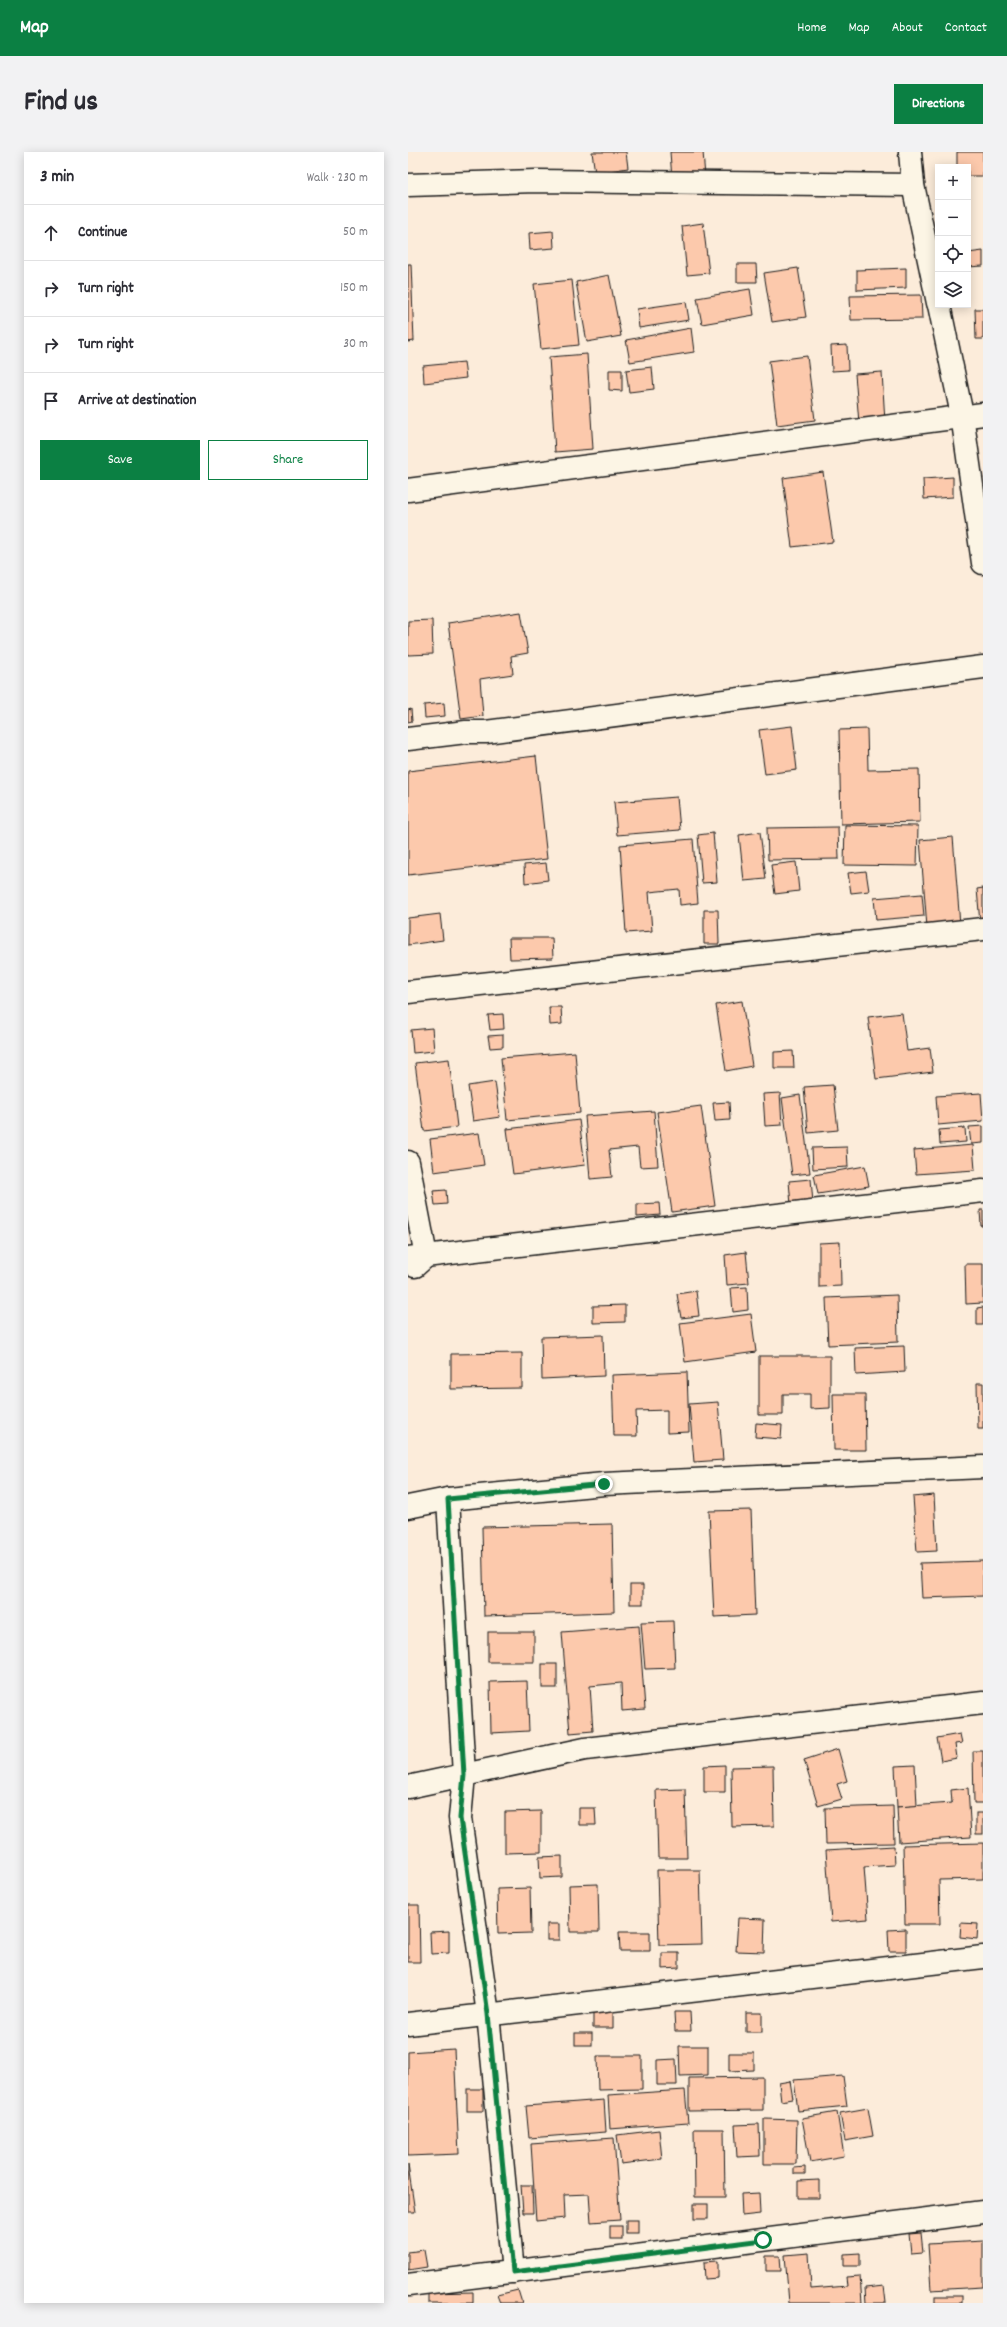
<!DOCTYPE html>
<html lang="en">
<head>
<meta charset="utf-8">
<style>
	body { margin:0; font-family:Dekko,sans-serif; background:#f2f2f3; color:#2b2b33 }
	.controls { position:absolute; right:12px; top:12px; display:grid; overflow:hidden; border-radius:0px; box-shadow:0 2px 10px #0003 }
	.controls button { width:36px; height:36px; display:grid; place-items:center; padding:0; border:0; border-bottom:1px solid #e1e1e2; background:#fff; color:#2b2b33; font:20px sans-serif }
	.stop { position:absolute; width:12px; height:12px; margin:-9px; border:3px solid #0b8043; border-radius:50%; background:#fff }
	.stop.end { background:#0b8043; border-color:#fff; box-shadow:0 1px 4px #0008 }
	.list { margin:0; padding:0; list-style:none }
	h2 { display:flex; justify-content:space-between; align-items:center; height:52px; margin:0; padding:0 16px; font-size:17px }
	h2 small { font-size:13px; font-weight:400; color:#7c7c81 }
	.list li { display:grid; grid-template-columns:26px 1fr auto; gap:12px; align-items:center; box-sizing:border-box; height:56px; padding:0 16px; border-top:1px solid #e1e1e2 }
	.list b { display:block; font-size:15px; white-space:nowrap }
	.list em { font-size:13px; font-style:normal; color:#7c7c81 }
	.actions { display:flex; gap:8px; padding:12px 16px }
	.actions a { flex:1; padding:9px 0; border:1px solid #0b8043; border-radius:0px; text-align:center; font-size:14px; color:#0b8043 }
	.actions .main { background:#0b8043; color:#fff }
	.icon { flex:none; width:22px; height:22px; fill:none; stroke:currentColor; stroke-width:2; stroke-linecap:round; stroke-linejoin:round }
	.map { position:relative; flex:none; width:575px; height:2151px; overflow:hidden; border-radius:0px }
	header { display:flex; align-items:center; gap:24px; box-sizing:border-box; height:56px; padding:0 20px; background:#0b8043; color:#fff }
	header strong { font-size:19px }
	nav { display:flex; gap:22px; margin-inline-start:auto; font-size:14px }
	.intro { display:flex; align-items:center; justify-content:space-between; box-sizing:border-box; height:96px; padding:0 24px }
	h1 { margin:0; font-size:28px }
	.button { padding:10px 18px; border-radius:0px; background:#0b8043; color:#fff; font-size:14px; font-weight:700 }
	main { display:flex; gap:24px; padding:0 24px }
	aside { flex:1; background:#fff; border-radius:0px; box-shadow:0 2px 10px #0003 }
	.map>svg:first-child { display:block }
	.building { fill:#fcc9ac; stroke:#1c1c1c }
	.lines { fill:none; stroke-linecap:round; stroke-linejoin:round }
	.street-casing { stroke:#1c1c1c; stroke-width:25 }
	.street { stroke:#fcf5e5; stroke-width:22 }
	.route { stroke:#0b8043; stroke-width:5 }
</style>
</head>
<body>
<header>
<strong>Map</strong>
<nav><a>Home</a><a>Map</a><a>About</a><a>Contact</a></nav>
</header>
<div class="intro"><h1>Find us</h1><a class="button">Directions</a></div>
<main>
<aside>
<h2>3 min<small>Walk · 230 m</small></h2>
<ul class="list">
<li><svg class="icon" aria-label="ahead" viewBox="0 0 24 24"><path d="M12 20V5M6 11l6-6 6 6"/></svg><div><b>Continue</b></div><em>50 m</em></li>
<li><svg class="icon" aria-label="right" viewBox="0 0 24 24"><path d="M7 20v-9h11M14 6l5 5-5 5"/></svg><div><b>Turn right</b></div><em>150 m</em></li>
<li><svg class="icon" aria-label="right" viewBox="0 0 24 24"><path d="M7 20v-9h11M14 6l5 5-5 5"/></svg><div><b>Turn right</b></div><em>30 m</em></li>
<li><svg class="icon" aria-label="arrive" viewBox="0 0 24 24"><path d="M6 21V4h12l-3 4 3 4H6"/></svg><div><b>Arrive at destination</b></div></li>
</ul>
<div class="actions"><a class="main">Save</a><a>Share</a></div>
</aside>
<div class="map">
<svg width="575" height="2151" viewBox="0 0 575 2151">
	<rect width="100%" height="100%" fill="#fcecda"/>
	<filter id="ink" filterUnits="userSpaceOnUse"><feTurbulence type="fractalNoise" baseFrequency=".025" numOctaves="2"/><feDisplacementMap in="SourceGraphic" scale="8" xChannelSelector="R" yChannelSelector="G"/><feConvolveMatrix kernelMatrix="1 2 1 2 8 2 1 2 1" color-interpolation-filters="sRGB"/></filter>
	<g filter="url(#ink)">
		<!-- building -->
		<g class="building">
			<path d="M184,0h34l2,16 -33,5z"/>
			<path d="M262,0h33l2,25 -33,2z"/>
			<path d="M549,0h26v24h-15v-9h-11z"/>
			<path d="M295,71l6,50 -22,2 -5,-49z"/>
			<path d="M145,79l1,17 -24,2 -1,-17z"/>
			<path d="M575,99v15l-15,1v-14z"/>
			<path d="M0,112h3l3,77 -6,1z"/>
			<path d="M329,112h19l1,18h-20z"/>
			<path d="M390,116l8,49 -34,5 -8,-49z"/>
			<path d="M498,116v20l-49,2v-20z"/>
			<path d="M201,123l12,61 -34,6 -11,-60z"/>
			<path d="M164,128l7,65 -38,4 -7,-65z"/>
			<path d="M342,137l4,26 -52,9 -5,-26z"/>
			<path d="M513,143l1,24 -71,1 -1,-24z"/>
			<path d="M278,150l3,18 -50,8 -2,-19z"/>
			<path d="M567,157h8v30h-7z"/>
			<path d="M283,176l3,24 -64,10 -4,-22z"/>
			<path d="M439,193l1,25 -16,1 -1,-25z"/>
			<path d="M179,202l6,95 -38,3 -6,-95z"/>
			<path d="M399,204l8,64 -38,5 -8,-64z"/>
			<path d="M56,210l2,16 -42,5 -1,-17z"/>
			<path d="M244,215l2,22 -25,3 -3,-22z"/>
			<path d="M201,218h13v21l-13,-1z"/>
			<path d="M474,220l3,50 -26,1 -4,-49z"/>
			<path d="M415,320l10,70 -41,5 -9,-69z"/>
			<path d="M545,325v20l-29,2 -1,-20z"/>
			<path d="M113,460l7,41 -17,3 2,18 -33,5 3,37 -22,3 -13,-96z"/>
			<path d="M24,468l1,34 -25,1v-34z"/>
			<path d="M36,551l1,13 -20,2 -1,-13z"/>
			<path d="M3,557l1,12 -4,1v-12z"/>
			<path d="M384,574l5,44 -32,4 -6,-44z"/>
			<path d="M459,577l1,41 51,-1 1,53 -79,2 -2,-94z"/>
			<path d="M128,604l11,103 -139,16v-104z"/>
			<path d="M269,645l3,33 -63,5 -3,-33z"/>
			<path d="M437,673l73,1 -1,40 -73,-1z"/>
			<path d="M430,675l1,32 -71,1 -1,-32z"/>
			<path d="M352,680l6,47 -22,2 -5,-46z"/>
			<path d="M305,681l4,49 -15,1 -4,-48z"/>
			<path d="M545,685l7,88 -33,2 -7,-87z"/>
			<path d="M285,687l5,64 -18,2 -1,-16 -30,3 3,39 -26,2 -6,-88z"/>
			<path d="M388,710l3,29 -24,3 -4,-29z"/>
			<path d="M138,711l2,17 -23,3 -1,-18z"/>
			<path d="M458,719l3,20 -18,2 -3,-20z"/>
			<path d="M575,736v35h-3l-3,-34z"/>
			<path d="M514,742l2,22 -48,4 -2,-22z"/>
			<path d="M296,758h14l1,34h-15z"/>
			<path d="M32,762l3,26 -35,5v-27z"/>
			<path d="M101,786h43l1,20 -43,1z"/>
			<path d="M334,849l10,65 -26,5 -10,-66z"/>
			<path d="M141,855h12l1,17 -12,1z"/>
			<path d="M494,861l5,38 23,-3 3,24 -57,7 -8,-62z"/>
			<path d="M95,862l1,15 -14,1 -2,-15z"/>
			<path d="M24,876l2,23 -21,2 -2,-23z"/>
			<path d="M95,883v12l-13,1 -2,-12z"/>
			<path d="M385,899l1,17h-20v-16z"/>
			<path d="M167,900l5,61 -73,7 -6,-62z"/>
			<path d="M41,907l8,68 -33,4 -9,-68z"/>
			<path d="M87,930l5,35 -27,4 -5,-35z"/>
			<path d="M425,933l5,45 -30,3 -4,-46z"/>
			<path d="M372,941l2,32 -17,1 -2,-32z"/>
			<path d="M573,941l2,28 -45,4 -2,-29z"/>
			<path d="M392,943l10,78 -18,2 -10,-77z"/>
			<path d="M321,950l1,18 -15,1 -2,-18z"/>
			<path d="M293,954l14,100 -43,6 -15,-100z"/>
			<path d="M246,959l4,55 -18,1 -2,-20 -29,3 3,27 -22,2 -5,-63z"/>
			<path d="M171,968l6,45 -72,9 -6,-45z"/>
			<path d="M575,974v17l-12,1 -2,-17z"/>
			<path d="M557,976l1,14 -26,2 -1,-14z"/>
			<path d="M71,981l5,32 -50,7 -4,-33z"/>
			<path d="M565,993l2,25 -59,4 -2,-24z"/>
			<path d="M439,995l1,20 -35,2 -1,-21z"/>
			<path d="M457,1014l4,20 -51,8 -4,-19z"/>
			<path d="M403,1027l2,24 -22,2 -2,-24z"/>
			<path d="M38,1038l1,14 -12,1 -2,-14z"/>
			<path d="M251,1051l1,12 -23,2v-13z"/>
			<path d="M572,1058h3v16h-2z"/>
			<path d="M432,1090l1,44 -22,1v-44z"/>
			<path d="M338,1100l3,31 -22,2 -2,-30z"/>
			<path d="M557,1112h18v39l-17,1z"/>
			<path d="M339,1135l1,23 -15,2 -2,-24z"/>
			<path d="M288,1139l3,25 -18,2 -4,-24z"/>
			<path d="M489,1143l1,47 -70,3 -2,-47z"/>
			<path d="M217,1153v17l-32,1v-17z"/>
			<path d="M575,1155v18h-6v-17z"/>
			<path d="M343,1162l5,38 -71,10 -5,-39z"/>
			<path d="M195,1183l1,41 -62,3 -1,-42z"/>
			<path d="M496,1194l1,26 -49,3 -1,-27z"/>
			<path d="M114,1201v35l-71,1v-35z"/>
			<path d="M351,1204h71v52l-20,1v-15h-27v21h-24z"/>
			<path d="M279,1220l2,60 -22,1v-23l-31,1 1,25h-23l-2,-61z"/>
			<path d="M569,1231h6v46h-5z"/>
			<path d="M425,1242h32l1,56h-32z"/>
			<path d="M310,1250l5,58 -29,2 -5,-58z"/>
			<path d="M348,1271l26,2 -1,14 -26,-2z"/>
			<path d="M526,1343l3,56 -20,1 -4,-55z"/>
			<path d="M343,1358l4,105 -41,2 -5,-106z"/>
			<path d="M204,1372l2,88 -130,4 -2,-89z"/>
			<path d="M575,1409v35l-61,2 -2,-35z"/>
			<rect x="222" y="1433" width="13" height="19"/>
			<path d="M265,1469l2,47 -30,1 -4,-47z"/>
			<path d="M231,1474l6,83 -23,2 -1,-28 -31,3 3,45 -23,2 -8,-101z"/>
			<rect x="80" y="1480" width="46" height="30"/>
			<rect x="134" y="1512" width="15" height="24"/>
			<path d="M119,1529l2,50 -38,2 -1,-51z"/>
			<path d="M552,1582l2,9 -7,1 2,14 -16,3 -4,-23z"/>
			<path d="M430,1597l9,32 -10,3 5,15 -24,7 -14,-46z"/>
			<path d="M565,1599h10v52h-9z"/>
			<path d="M317,1613v27h-21v-26z"/>
			<path d="M507,1613l2,41 -20,1 -2,-41z"/>
			<path d="M365,1614l1,60 -42,1 -1,-60z"/>
			<path d="M560,1636l3,49 -72,5 -2,-35 55,-4 -1,-13z"/>
			<path d="M277,1637l2,69h-29l-2,-68z"/>
			<path d="M485,1654l1,37 -68,1 -1,-36z"/>
			<path d="M171,1656h16l1,17h-17z"/>
			<path d="M133,1659v41l-36,1v-41z"/>
			<rect x="568" y="1661" width="7" height="21"/>
			<path d="M575,1691v36l-44,1 1,44h-35l-2,-79z"/>
			<path d="M486,1694l1,19 -31,2 4,52 -37,3 -5,-72z"/>
			<path d="M154,1704v21l-22,1 -1,-21z"/>
			<path d="M249,1718h43l2,74 -43,1z"/>
			<path d="M190,1732l1,48h-29l-1,-47z"/>
			<path d="M122,1736l1,45 -33,1 -1,-45z"/>
			<path d="M0,1753h11l1,57h-12z"/>
			<path d="M330,1766l27,1 -1,33 -28,-1z"/>
			<path d="M553,1771l17,1 -1,15 -17,-2z"/>
			<rect x="139" y="1772" width="12" height="16"/>
			<path d="M498,1777v22h-17l-1,-21z"/>
			<path d="M41,1779v22l-18,1 -1,-22z"/>
			<path d="M211,1780h31v19h-30z"/>
			<path d="M254,1801h17v15l-17,1z"/>
			<path d="M205,1852v24h-20v-23z"/>
			<path d="M266,1860h16l1,19h-16z"/>
			<rect x="338" y="1861" width="16" height="19"/>
			<rect x="167" y="1881" width="17" height="12"/>
			<path d="M271,1894h29v29l-28,1z"/>
			<path d="M46,1897l5,105 -51,2v-104z"/>
			<path d="M321,1901h25v17l-25,1z"/>
			<path d="M189,1904h45v33l-44,1z"/>
			<path d="M268,1907l1,26h-20v-25z"/>
			<path d="M435,1924l4,30 -49,5 -4,-31z"/>
			<path d="M355,1925v33l-74,1v-33z"/>
			<path d="M382,1929l3,18 -12,2 -2,-18z"/>
			<rect x="59" y="1937" width="16" height="22"/>
			<path d="M277,1938l3,33 -78,6 -2,-34z"/>
			<path d="M196,1948l2,32 -77,6 -3,-32z"/>
			<path d="M460,1956l5,28 -28,5 -5,-28z"/>
			<path d="M429,1960l7,44 -34,6 -8,-44z"/>
			<path d="M356,1967l33,1 -1,44h-32z"/>
			<path d="M351,1972l1,32 -23,1 -2,-32z"/>
			<path d="M286,1977h30l1,68h-30z"/>
			<path d="M251,1978l3,29 -41,5 -4,-29z"/>
			<path d="M206,1986l6,82 -29,2 -2,-28 -25,1 1,23 -29,3 -5,-77z"/>
			<path d="M0,2013l7,47h-7z"/>
			<path d="M397,2015v7h-11v-6z"/>
			<path d="M411,2028v18h-21v-17z"/>
			<path d="M113,2033h11l1,28h-10z"/>
			<path d="M351,2041l1,21 -18,2 -1,-22z"/>
			<rect x="286" y="2052" width="14" height="15"/>
			<rect x="218" y="2068" width="12" height="13"/>
			<rect x="202" y="2074" width="12" height="13"/>
			<path d="M513,2081l2,19 -12,1 -2,-19z"/>
			<path d="M575,2089v46l-52,3 -3,-46z"/>
			<path d="M16,2098l3,17 -19,3v-18z"/>
			<path d="M401,2101l2,36 36,-3 -1,-9 14,-1 2,27h-73l-4,-48z"/>
			<path d="M452,2101v13h-16v-12z"/>
			<path d="M358,2104h14l1,15h-15z"/>
			<path d="M310,2109v17l-13,1 -1,-17z"/>
			<path d="M476,2134l2,17h-20l-1,-15z"/>
			<path d="M110,2138l4,13h-22l-3,-8z"/>
			<path d="M65,2140v11h-45v-10z"/>
			<rect x="527" y="2144" width="27" height="7"/>
		</g>
		<g class="lines">
			<defs>
				<g id="street">
					<path d="M502,0l3,33 25,118"/>
					<path d="M0,33l128,-4 377,4"/>
					<path d="M531,153l23,110 21,148"/>
					<path d="M0,338l575,-76"/>
					<path d="M0,587l58,-7h20l497,-65"/>
					<path d="M0,840l575,-63"/>
					<path d="M0,1010l18,94 -11,10"/>
					<path d="M0,1106l575,-67"/>
					<path d="M40,1347l16,276 -4,43 28,196 25,258"/>
					<path d="M0,1355l40,-8 156,-15 379,-17"/>
					<path d="M0,1635l177,-38 398,-46"/>
					<path d="M0,1872l575,-67"/>
					<path d="M0,2133l575,-73"/>
				</g>
			</defs>
			<!-- street casing -->
			<use href="#street" class="street-casing"/>
			<!-- street -->
			<use href="#street" class="street"/>
		</g>
	</g>
	<g class="lines" filter="url(#ink)">
		<!-- route -->
		<path class="route" d="M196,1332l-156,15 16,276 -4,43 28,196 25,258 250,-32"/>
	</g>
</svg>
<div class="controls">
<button>+</button>
<button>−</button>
<button><svg class="icon" aria-label="locate" viewBox="0 0 24 24"><circle cx="12" cy="12" r="6"/><path d="M12 2v4M12 18v4M2 12h4M18 12h4"/></svg></button>
<button><svg class="icon" aria-label="layers" viewBox="0 0 24 24"><path d="M12 4l9 5-9 5-9-5zM3 14l9 5 9-5"/></svg></button>
</div>
<div class="stop" style="left:355px;top:2088px"></div>
<div class="stop end" style="left:196px;top:1332px"></div>
</div>
</main>
</body>
</html>
